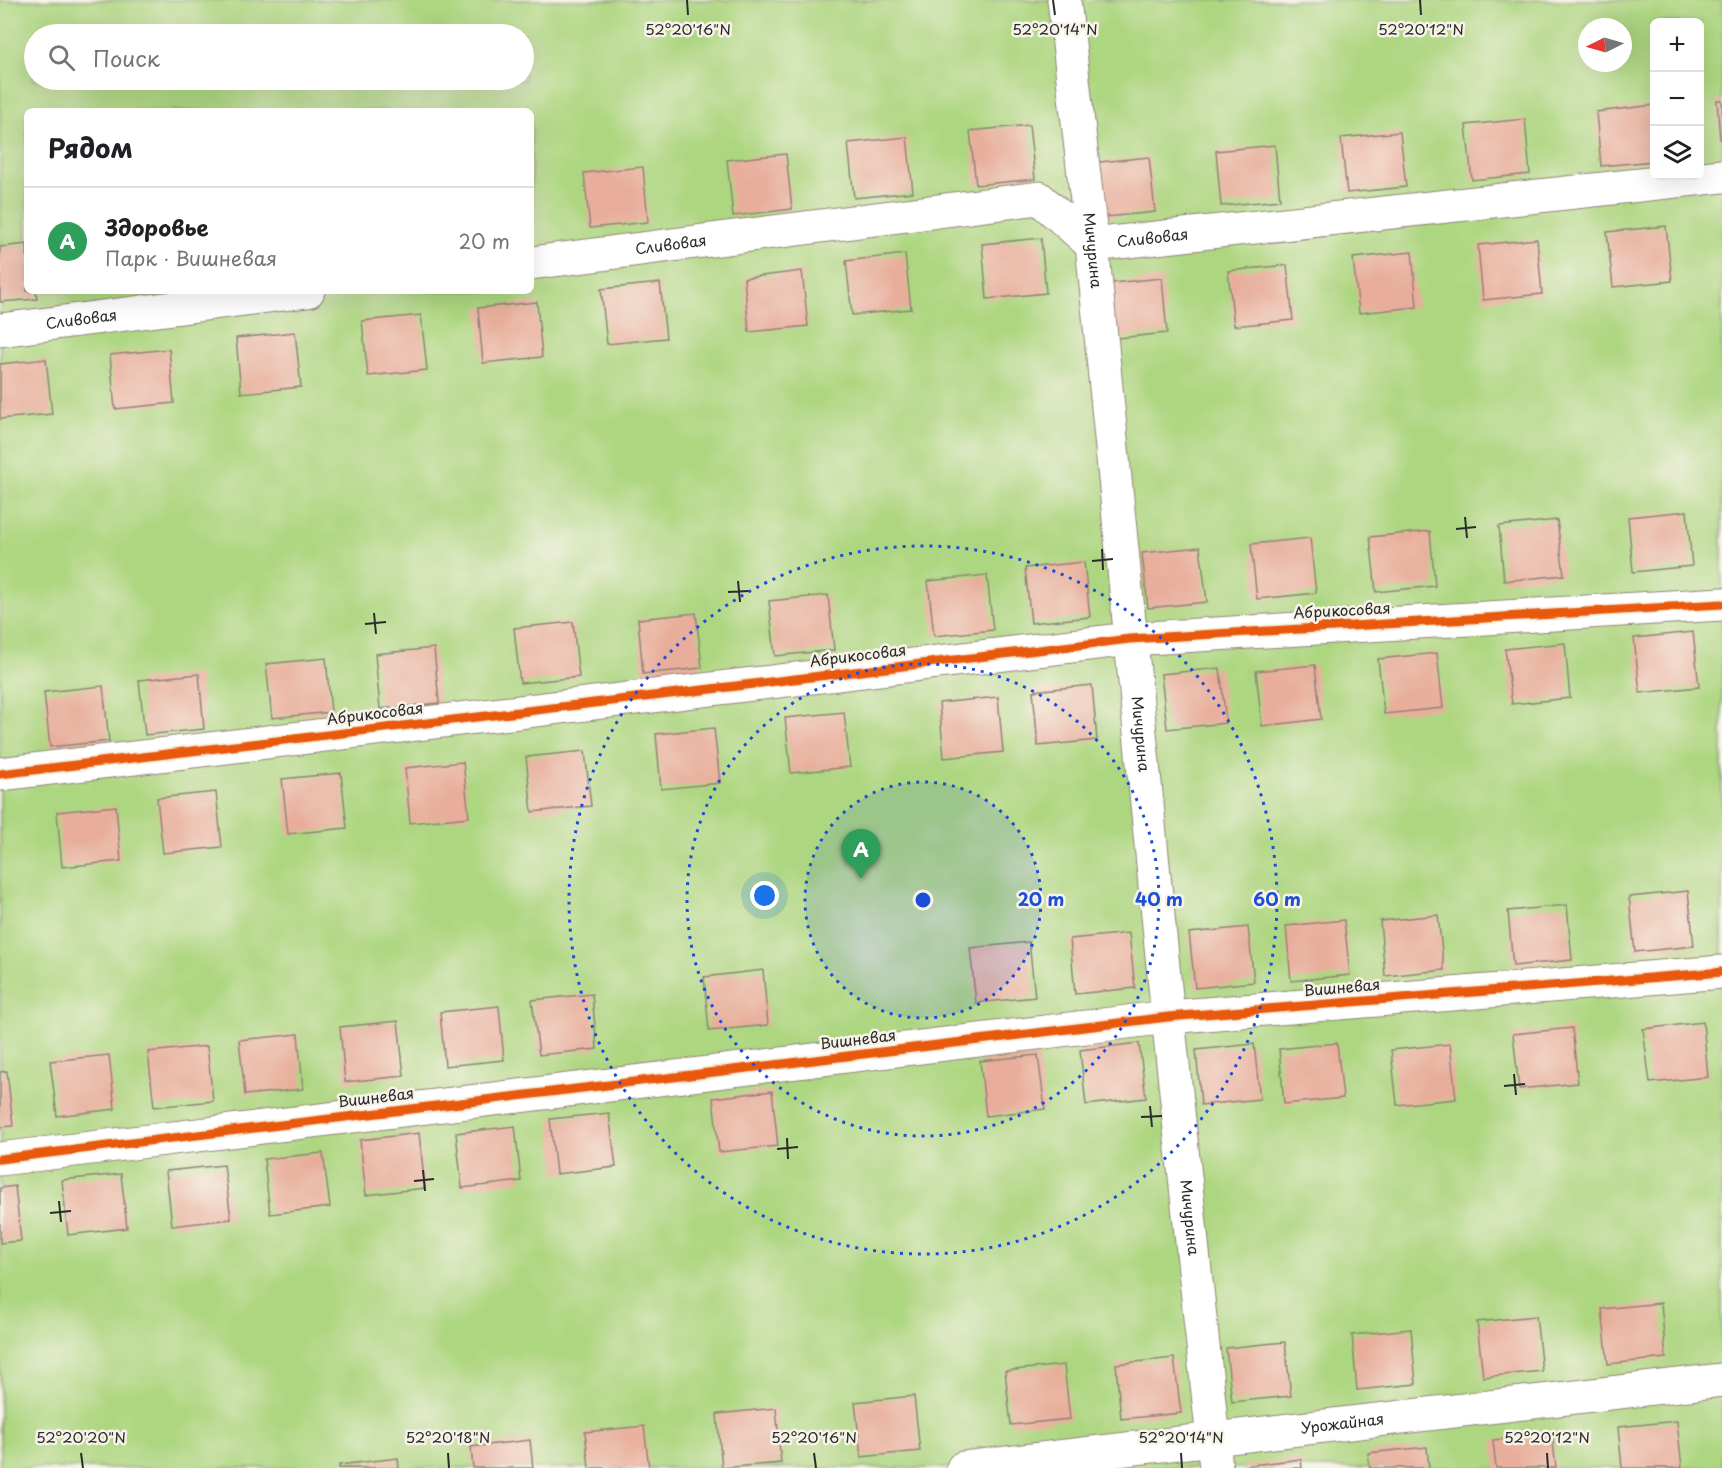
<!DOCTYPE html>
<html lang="ru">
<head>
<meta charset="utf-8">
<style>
	body { margin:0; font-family:"Playpen Sans",sans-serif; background:#f2f2f2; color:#202124 }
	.controls { position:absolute; right:18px; top:18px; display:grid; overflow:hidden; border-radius:9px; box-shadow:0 6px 24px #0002 }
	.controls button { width:54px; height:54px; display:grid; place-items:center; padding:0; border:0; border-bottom:2px solid #e0e0e0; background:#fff; color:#202124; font:30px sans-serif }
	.compass { position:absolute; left:1578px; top:18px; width:54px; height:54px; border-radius:50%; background:#fff; box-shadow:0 6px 24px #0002; rotate:265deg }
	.you { position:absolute; left:765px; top:896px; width:21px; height:21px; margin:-15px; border:4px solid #fff; border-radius:50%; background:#1a73e8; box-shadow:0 0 0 9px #1a73e833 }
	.badge { display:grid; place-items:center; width:39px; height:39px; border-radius:50%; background:#7c3aed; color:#fff; font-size:20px; font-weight:700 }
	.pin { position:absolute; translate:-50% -50px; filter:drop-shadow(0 2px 3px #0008) }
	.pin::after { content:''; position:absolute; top:32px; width:21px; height:18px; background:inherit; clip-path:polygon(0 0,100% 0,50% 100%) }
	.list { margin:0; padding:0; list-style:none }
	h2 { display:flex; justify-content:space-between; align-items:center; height:78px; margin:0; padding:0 24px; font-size:26px }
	h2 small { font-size:20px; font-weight:400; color:#757577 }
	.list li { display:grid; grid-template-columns:39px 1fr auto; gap:18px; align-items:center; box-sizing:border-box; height:108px; padding:0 24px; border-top:2px solid #e0e0e0 }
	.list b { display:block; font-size:22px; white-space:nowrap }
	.list p { margin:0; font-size:20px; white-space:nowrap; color:#757577 }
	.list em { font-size:20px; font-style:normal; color:#757577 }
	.icon { flex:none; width:33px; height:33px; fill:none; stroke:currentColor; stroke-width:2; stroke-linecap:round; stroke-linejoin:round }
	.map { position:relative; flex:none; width:1722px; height:1468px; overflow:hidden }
	.search { position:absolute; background:#fff; box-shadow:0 6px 24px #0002; left:24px; top:24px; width:510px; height:66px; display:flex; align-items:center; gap:15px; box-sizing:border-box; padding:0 21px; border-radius:33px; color:#757577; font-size:22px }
	.panel { position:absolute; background:#fff; box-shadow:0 6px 24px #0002; left:24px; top:108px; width:510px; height:186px; border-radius:9px }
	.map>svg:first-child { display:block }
	.green { fill:#add680; stroke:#6c8056; stroke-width:1.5; fill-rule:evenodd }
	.building { fill:#e8ae9b }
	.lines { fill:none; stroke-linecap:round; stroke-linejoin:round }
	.street-casing { stroke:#908476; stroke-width:35 }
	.street { stroke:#fff; stroke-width:33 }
	.cycleway-casing { stroke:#f7f3e8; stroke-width:13 }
	.cycleway { stroke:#e8590c; stroke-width:9 }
	.ticks { fill:none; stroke:#2b2b2b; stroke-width:2 }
	.ring { fill:none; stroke:#1d4ed8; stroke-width:3; stroke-dasharray:3 6 }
	.labels { text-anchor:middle; stroke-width:5; stroke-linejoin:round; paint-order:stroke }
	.street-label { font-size:15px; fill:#2b2b2b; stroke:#f7f3e8 }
	.ticks-label { font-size:15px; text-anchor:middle; fill:#2b2b2b; stroke:#f7f3e8; stroke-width:5; stroke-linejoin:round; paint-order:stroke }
	.centre { fill:#1d4ed8; stroke:#f7f3e8; stroke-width:3 }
	.ring-label { font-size:18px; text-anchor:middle; font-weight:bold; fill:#1d4ed8; stroke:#f7f3e8; stroke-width:5; stroke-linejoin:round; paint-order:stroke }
</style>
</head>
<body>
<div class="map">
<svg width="1722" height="1468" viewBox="0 0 1722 1468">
	<rect width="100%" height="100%" fill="#f7f3e8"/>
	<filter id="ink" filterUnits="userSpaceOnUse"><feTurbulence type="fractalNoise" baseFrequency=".0167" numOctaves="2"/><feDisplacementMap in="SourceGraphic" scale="12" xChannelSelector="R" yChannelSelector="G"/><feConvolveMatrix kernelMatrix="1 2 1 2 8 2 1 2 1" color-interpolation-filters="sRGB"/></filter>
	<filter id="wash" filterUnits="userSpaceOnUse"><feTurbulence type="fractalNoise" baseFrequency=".008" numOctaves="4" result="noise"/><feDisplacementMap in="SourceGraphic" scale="24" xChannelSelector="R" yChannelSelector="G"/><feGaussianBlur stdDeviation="1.35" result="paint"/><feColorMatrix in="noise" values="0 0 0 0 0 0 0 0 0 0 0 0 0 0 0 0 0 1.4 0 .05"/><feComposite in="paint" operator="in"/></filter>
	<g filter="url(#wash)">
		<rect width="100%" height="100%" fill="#f4dec2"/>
		<!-- green -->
		<path class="green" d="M0,0h1722v1468h-1722zM1654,22h46v154h-46zM1587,27h36v36h-36zM34,34h490v46h-490zM27,111h504v180h-504z"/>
		<g id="blocks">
			<!-- building -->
			<g class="building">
				<path d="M1717,100h5v39h-2z"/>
				<path d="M1654,105v56l-53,5 -5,-54z"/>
				<path d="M1525,119l5,55 -58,6 -6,-55z"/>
				<path d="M1029,125l6,54 -59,6 -6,-54z"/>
				<path d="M1400,132l6,55 -59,6 -6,-55z"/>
				<path d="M907,137l6,55 -59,6 -6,-55z"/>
				<path d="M1275,145l5,55 -59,6 -5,-55z"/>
				<path d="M786,154l6,55 -59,7 -6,-56z"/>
				<path d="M1149,157l6,55 -59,6 -6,-55z"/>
				<path d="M643,167l5,55 -58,6 -6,-55z"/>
				<path d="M1666,226l6,55 -59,6 -6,-55z"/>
				<path d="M1041,238l5,55 -59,6 -5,-55z"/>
				<path d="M1537,239l5,55 -59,6 -5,-55z"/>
				<path d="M27,244v47h9l1,8 -37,3v-55z"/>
				<path d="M1412,252l5,55 -58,6 -6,-55z"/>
				<path d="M905,254l6,55 -59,6 -6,-54z"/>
				<path d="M1287,265l6,55 -59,6 -6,-55z"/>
				<path d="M802,271l6,55 -59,6 -5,-54z"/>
				<path d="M1162,278l5,55 -59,6 -6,-55z"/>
				<path d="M660,283l6,55 -59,6 -6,-55z"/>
				<path d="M537,302l5,55 -59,6 -5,-55z"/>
				<path d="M421,315l6,55 -59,6 -6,-55z"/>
				<path d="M295,332l6,55 -60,6 -5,-55z"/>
				<path d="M169,349l5,54 -59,6 -5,-54z"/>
				<path d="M46,359l6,55 -52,5v-55z"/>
				<path d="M1687,511l5,55 -59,6 -5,-55z"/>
				<path d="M1557,520l7,55 -60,6 -5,-55z"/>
				<path d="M1430,531l5,55 -59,6 -6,-55z"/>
				<path d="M1310,538l6,55 -59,6 -6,-55z"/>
				<path d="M1200,547l7,55 -59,6 -6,-55z"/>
				<path d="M1084,562l6,55 -59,6 -6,-55z"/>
				<path d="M987,575l6,55 -59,6 -6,-55z"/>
				<path d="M828,595l6,55 -59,6 -6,-55z"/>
				<path d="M696,613l6,55 -59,6 -5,-55z"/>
				<path d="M573,622l6,55 -59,6 -6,-55z"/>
				<path d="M1693,632l6,55 -59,6 -6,-55z"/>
				<path d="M1565,643l5,55 -58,6 -7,-55z"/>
				<path d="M434,648l5,55 -59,6 -5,-55z"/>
				<path d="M1437,653l6,55 -59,6 -6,-55z"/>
				<path d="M326,658l5,54 -59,6 -6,-54z"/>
				<path d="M1315,665l6,54 -59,7 -6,-55z"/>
				<path d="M1220,668l6,55 -59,6 -6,-55z"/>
				<path d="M199,674l5,55 -59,6 -6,-55z"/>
				<path d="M1092,685l5,55 -59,6 -5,-55z"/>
				<path d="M103,686l6,55 -59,6 -6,-55z"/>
				<path d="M998,697l5,55 -59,6 -5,-55z"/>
				<path d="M844,712l6,55 -59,6 -6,-55z"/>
				<path d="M714,728l6,55 -59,6 -5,-55z"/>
				<path d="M585,751l6,55 -59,6 -6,-55z"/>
				<path d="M463,762l6,55 -59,6 -5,-55z"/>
				<path d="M341,773l6,55 -59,6 -6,-55z"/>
				<path d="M216,792l6,55 -59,6 -6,-55z"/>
				<path d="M116,806l5,55 -59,6 -5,-55z"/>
				<path d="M1688,891l6,55 -59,6 -6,-55z"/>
				<path d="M1567,905l5,55 -59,6 -5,-55z"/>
				<path d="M1438,915l6,55 -59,6 -5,-55z"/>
				<path d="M1344,920l6,55 -59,6 -5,-55z"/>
				<path d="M1248,927l6,55 -59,6 -6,-55z"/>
				<path d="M1129,933l6,55 -60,6 -5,-55z"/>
				<path d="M1029,942l6,55 -59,6 -6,-55z"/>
				<path d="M763,970l5,55 -59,6 -5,-54z"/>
				<path d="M592,994l5,55 -58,6 -7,-55z"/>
				<path d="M499,1006l5,54 -59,6 -5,-54z"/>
				<path d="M398,1021l6,55 -59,6 -5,-55z"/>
				<path d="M1703,1022l5,55 -58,6 -7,-54z"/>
				<path d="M1572,1028l6,55 -59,6 -6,-55z"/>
				<path d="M298,1034l5,55 -58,6 -6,-55z"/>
				<path d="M1139,1043l7,55 -60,7 -6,-55z"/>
				<path d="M1337,1043l6,55 -59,6 -5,-55z"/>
				<path d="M1254,1044l6,55 -59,6 -5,-55z"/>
				<path d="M1450,1044l6,55 -59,6 -6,-55z"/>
				<path d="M207,1046l6,55 -59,6 -6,-55z"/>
				<path d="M109,1055l6,54 -58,7 -7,-55z"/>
				<path d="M1038,1055l7,54 -59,7 -6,-55z"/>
				<path d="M7,1071l6,55 -13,1v-55z"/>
				<path d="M772,1091l6,55 -59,6 -6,-54z"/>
				<path d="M609,1113l7,54 -60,7 -6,-55z"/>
				<path d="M515,1126l6,55 -59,7 -6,-55z"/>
				<path d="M419,1133l6,55 -59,7 -6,-55z"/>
				<path d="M323,1153l7,54 -60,7 -6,-55z"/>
				<path d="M224,1165l7,54 -59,7 -6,-55z"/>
				<path d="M121,1174l6,54 -59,7 -6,-55z"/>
				<path d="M15,1186l6,55 -21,2v-55z"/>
				<path d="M1661,1303l5,55 -58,6 -6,-55z"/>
				<path d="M1536,1316l6,55 -59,6 -6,-55z"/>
				<path d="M1411,1329l5,55 -59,6 -5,-55z"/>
				<path d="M1285,1342l6,54 -59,6 -6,-54z"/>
				<path d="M1174,1358l7,55 -60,6 -5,-55z"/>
				<path d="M1064,1365l6,54 -59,6 -6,-54z"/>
				<path d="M914,1396l6,55 -59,6 -6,-55z"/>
				<path d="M776,1408l5,55 -59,5 -5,-54z"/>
				<path d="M1677,1421l5,47h-60l-4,-41z"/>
				<path d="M644,1426l5,42h-60l-4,-36z"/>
				<path d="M1552,1434l4,34h-60l-3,-28z"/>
				<path d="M530,1440l3,28h-60l-2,-21z"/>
				<path d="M1427,1447l2,21h-59l-2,-15z"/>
				<path d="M398,1458l1,10h-60v-3z"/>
				<path d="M1301,1459l1,9h-59v-2z"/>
			</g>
		</g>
	</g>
	<g filter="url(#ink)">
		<use href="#blocks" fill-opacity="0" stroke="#908476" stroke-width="1.5"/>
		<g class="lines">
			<defs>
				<g id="street">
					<path id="s1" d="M1064,0l28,245 76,772 48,451"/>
					<path id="s2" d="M531,263l508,-65 53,47 630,-69"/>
					<path id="s3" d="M0,330l308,-39"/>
					<path d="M0,774l1130,-135 592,-35"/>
					<path d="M0,1159l1168,-142 554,-45"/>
					<path id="s4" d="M963,1468l759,-88"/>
				</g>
			</defs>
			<!-- street casing -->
			<use href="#street" class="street-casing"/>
			<!-- street -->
			<use href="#street" class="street"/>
			<defs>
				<g id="cycleway">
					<path d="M0,774l1130,-135 592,-35"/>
					<path d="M0,1159l1168,-142 554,-45"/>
				</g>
			</defs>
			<!-- cycleway casing -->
			<use href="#cycleway" class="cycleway-casing"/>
			<!-- cycleway -->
			<use href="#cycleway" class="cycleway"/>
		</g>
	</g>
	<!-- ticks -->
	<path class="ticks" d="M687,0l1,15M1053,0l2,15M1420,0l1,15M1465,517l2,21M1456,529l20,-2M1102,549l1,21M1092,561l21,-2M738,581l2,21M728,592l21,-1M374,613l2,21M365,624l21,-2M1514,1074l2,21M1504,1086l21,-2M1150,1106l2,21M1141,1117l21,-1M787,1138l1,21M777,1149l21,-2M423,1170l2,21M414,1181l20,-2M59,1201l2,21M50,1213l21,-2M81,1453l2,15M448,1453l1,15M814,1453l2,15M1181,1453l1,15M1547,1453l1,15"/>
	<!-- distance rings -->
	<circle cx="923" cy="900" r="118" fill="#1d4ed8" fill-opacity=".12"/>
	<g class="ring">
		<circle cx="923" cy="900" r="118"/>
		<circle cx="923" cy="900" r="236"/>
		<circle cx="923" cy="900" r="354"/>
	</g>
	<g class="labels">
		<!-- street labels -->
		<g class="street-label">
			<text dy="5" stroke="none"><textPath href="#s2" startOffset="644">Сливовая</textPath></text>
			<text dy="5" stroke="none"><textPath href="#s2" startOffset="141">Сливовая</textPath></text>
			<text dy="5" stroke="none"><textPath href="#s1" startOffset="252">Мичурина</textPath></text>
			<text dy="5" stroke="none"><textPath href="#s3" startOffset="82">Сливовая</textPath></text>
			<text transform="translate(1342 611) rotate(-3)" y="5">Абрикосовая</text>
			<text transform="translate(858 656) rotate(-7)" y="5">Абрикосовая</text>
			<text transform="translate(375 714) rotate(-7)" y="5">Абрикосовая</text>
			<text dy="5" stroke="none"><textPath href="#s1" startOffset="738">Мичурина</textPath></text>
			<text transform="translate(1342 988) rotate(-5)" y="5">Вишневая</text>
			<text transform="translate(858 1040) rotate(-7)" y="5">Вишневая</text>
			<text transform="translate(376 1098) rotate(-7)" y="5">Вишневая</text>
			<text dy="5" stroke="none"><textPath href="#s1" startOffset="1224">Мичурина</textPath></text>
			<text dy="5" stroke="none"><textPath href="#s4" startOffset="382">Урожайная</textPath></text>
		</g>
	</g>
	<g class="ticks-label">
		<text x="688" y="35">52°20'16"N</text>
		<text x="1421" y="35">52°20'12"N</text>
		<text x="1055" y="35">52°20'14"N</text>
		<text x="81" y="1443">52°20'20"N</text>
		<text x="448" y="1443">52°20'18"N</text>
		<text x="814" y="1443">52°20'16"N</text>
		<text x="1181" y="1443">52°20'14"N</text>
		<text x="1547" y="1443">52°20'12"N</text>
	</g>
	<circle cx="923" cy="900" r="9" class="centre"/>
	<g class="ring-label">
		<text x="1041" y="906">20 m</text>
		<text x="1159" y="906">40 m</text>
		<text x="1277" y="906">60 m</text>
	</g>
</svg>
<div class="controls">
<button>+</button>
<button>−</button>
<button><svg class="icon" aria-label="layers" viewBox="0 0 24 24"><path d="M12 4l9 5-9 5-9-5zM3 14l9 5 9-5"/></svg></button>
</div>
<svg class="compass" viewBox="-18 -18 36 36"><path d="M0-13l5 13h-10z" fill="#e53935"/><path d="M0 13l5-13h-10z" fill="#757577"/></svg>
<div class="you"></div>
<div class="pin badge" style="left:861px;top:879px;background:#2e9e5b">A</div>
<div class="search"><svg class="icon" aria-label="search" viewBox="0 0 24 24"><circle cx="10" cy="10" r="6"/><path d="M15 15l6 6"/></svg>Поиск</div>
<section class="panel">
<h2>Рядом<small></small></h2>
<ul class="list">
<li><span class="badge" style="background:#2e9e5b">A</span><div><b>Здоровье</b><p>Парк · Вишневая</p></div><em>20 m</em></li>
</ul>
</section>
</div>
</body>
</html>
